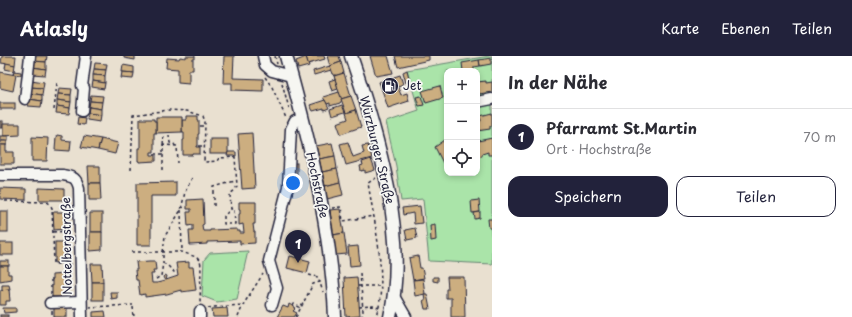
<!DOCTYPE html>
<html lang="de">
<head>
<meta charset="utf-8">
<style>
	body { margin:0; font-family:"Playpen Sans",sans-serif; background:#f2f2f3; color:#2b2b33 }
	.controls { position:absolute; right:12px; top:12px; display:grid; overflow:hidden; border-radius:8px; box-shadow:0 2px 6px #0003 }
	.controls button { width:36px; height:36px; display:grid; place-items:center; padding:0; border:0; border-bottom:1px solid #e1e1e2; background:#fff; color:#2b2b33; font:20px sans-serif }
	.you { position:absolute; left:293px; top:127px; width:14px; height:14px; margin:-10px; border:3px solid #fff; border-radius:50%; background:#1a73e8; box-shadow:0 0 0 6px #1a73e833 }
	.badge { display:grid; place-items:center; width:26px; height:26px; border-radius:50%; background:#22223b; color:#fff; font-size:13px; font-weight:700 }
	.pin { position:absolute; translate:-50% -33px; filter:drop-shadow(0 1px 2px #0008) }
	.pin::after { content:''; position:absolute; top:21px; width:14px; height:12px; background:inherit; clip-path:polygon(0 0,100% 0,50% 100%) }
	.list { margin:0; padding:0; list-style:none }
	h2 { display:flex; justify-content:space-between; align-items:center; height:52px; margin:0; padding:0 16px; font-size:17px }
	h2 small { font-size:13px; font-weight:400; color:#7c7c81 }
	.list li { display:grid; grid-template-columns:26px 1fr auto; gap:12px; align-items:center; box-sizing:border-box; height:56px; padding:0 16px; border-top:1px solid #e1e1e2 }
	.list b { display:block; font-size:15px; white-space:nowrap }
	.list p { margin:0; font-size:13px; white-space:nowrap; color:#7c7c81 }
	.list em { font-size:13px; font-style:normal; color:#7c7c81 }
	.actions { display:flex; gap:8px; padding:12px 16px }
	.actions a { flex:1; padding:9px 0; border:1px solid #22223b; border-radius:12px; text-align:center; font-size:14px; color:#22223b }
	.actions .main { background:#22223b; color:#fff }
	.icon { flex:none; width:22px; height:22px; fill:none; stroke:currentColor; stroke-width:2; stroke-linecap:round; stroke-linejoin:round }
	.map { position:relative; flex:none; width:492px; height:261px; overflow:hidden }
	header { display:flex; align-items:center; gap:24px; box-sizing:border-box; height:56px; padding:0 20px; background:#22223b; color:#fff }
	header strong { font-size:19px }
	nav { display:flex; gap:22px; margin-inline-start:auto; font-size:14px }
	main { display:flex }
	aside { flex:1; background:#fff }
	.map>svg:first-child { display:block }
	.green { fill:#aae4a9; stroke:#668372; fill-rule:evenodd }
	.building { fill:#ccae80; stroke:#22223b }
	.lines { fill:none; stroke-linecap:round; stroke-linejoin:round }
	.minor-casing { stroke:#22223b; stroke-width:13 }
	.major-casing { stroke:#22223b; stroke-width:15 }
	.path { stroke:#22223b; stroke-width:1.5; stroke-dasharray:3 3; stroke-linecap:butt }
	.minor { stroke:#f6f6f2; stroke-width:10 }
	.major { stroke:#f6f6f2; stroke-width:12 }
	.labels { text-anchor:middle; stroke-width:3.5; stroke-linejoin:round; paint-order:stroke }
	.poi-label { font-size:12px; fill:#22223b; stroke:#f6f6f2; text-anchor:start }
	.street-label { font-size:12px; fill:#22223b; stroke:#f6f6f2 }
</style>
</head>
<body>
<header>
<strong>Atlasly</strong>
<nav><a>Karte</a><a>Ebenen</a><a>Teilen</a></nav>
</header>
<main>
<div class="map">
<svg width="492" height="261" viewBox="0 0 492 261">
	<rect width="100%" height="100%" fill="#e9e0d0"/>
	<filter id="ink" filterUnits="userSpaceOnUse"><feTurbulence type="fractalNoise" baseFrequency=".025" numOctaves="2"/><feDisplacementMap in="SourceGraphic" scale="8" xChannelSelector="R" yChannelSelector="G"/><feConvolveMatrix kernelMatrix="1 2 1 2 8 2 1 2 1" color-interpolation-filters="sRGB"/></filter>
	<g filter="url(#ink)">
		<!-- green -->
		<g class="green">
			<path d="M489,0h3v208l-63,-3 -6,-62 -22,2 -5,-35 -10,-44 33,-11 -12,-41zM447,15h30v102h-30z"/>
			<path d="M248,195l-11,48 -20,3 -15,-6 2,-36 6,-7z"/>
		</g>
		<!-- building -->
		<g class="building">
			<path d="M2,0h14l-1,9 -14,-2z"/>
			<path d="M34,0h13l-1,6 -13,-1z"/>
			<path d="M124,0h11v4l-11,-2z"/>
			<path d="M186,0h9v3h-2v11h-4v13l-11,-1v-13l-12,-1 1,-10 12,1 1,-2 6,1z"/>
			<path d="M224,0h10l-1,22 30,1v12l-31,-1v-7h-9z"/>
			<path d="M306,0h18l1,3 -17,5z"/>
			<path d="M327,0h12l2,6 -11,4z"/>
			<path d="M370,0h18l5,17 -17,3z"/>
			<path d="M395,0h34v4l-31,7z"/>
			<path d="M306,1l3,9 -11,3 -2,-8z"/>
			<path d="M491,2v6l-11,2 -1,-6z"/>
			<path d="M479,4l1,6 -6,1v4h-11l-1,-8z"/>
			<path d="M33,5l13,1v7l-14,-2z"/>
			<path d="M341,6l3,11 -10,3v-2h-1l-3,-8z"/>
			<path d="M6,7l9,2 -1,6 -9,-2z"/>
			<path d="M95,7l12,1 -1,6 -12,-1z"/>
			<path d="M123,9l11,2v6l-12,-1z"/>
			<path d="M330,10l1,4 -17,5 -1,-4z"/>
			<path d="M32,11l14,2 -1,6 -13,-1z"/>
			<path d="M94,13l12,1 -1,6 -12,-1z"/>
			<path d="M407,14l3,12 -4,1 -3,-11z"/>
			<path d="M14,15l7,1v3l-8,-1z"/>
			<path d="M0,16l16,3 -3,16 -13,-3z"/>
			<path d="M122,16l12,1 -1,6 -12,-1z"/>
			<path d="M344,17l7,23 -10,3 -7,-23z"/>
			<path d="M93,19l12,1v7l-12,-2z"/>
			<path d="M400,19l3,9 -5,2 -1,-1 -15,5 -3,-8z"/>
			<path d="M335,23l3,10 -6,2 -3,-10z"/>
			<path d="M31,24l13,2 -1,6 -13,-1z"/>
			<path d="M93,25l12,2 -1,6 -12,-2z"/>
			<path d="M486,25v2l6,-1v10l-13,2 -2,-12z"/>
			<path d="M397,29l4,10 6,-2 2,8 -21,7 -6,-18z"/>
			<path d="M440,30l3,12 -17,5 -4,-12z"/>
			<path d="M30,31l13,1 -1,7 -13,-2z"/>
			<path d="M59,32l13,1 -1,6 -13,-1z"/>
			<path d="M339,36l3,8 -2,3 -10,3v-3l-3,1 -4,-7z"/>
			<path d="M29,37l13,2v6l-13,-2z"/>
			<path d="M58,38l13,1v7l-14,-2z"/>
			<path d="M91,39l12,1 -1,6 -12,-1z"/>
			<path d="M351,40l5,14 -10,3 -5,-14z"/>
			<path d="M421,40l3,9 -5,1 -3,-9z"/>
			<path d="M29,43l13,2 -1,6 -13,-1z"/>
			<path d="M57,44l14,2 -1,6 -13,-2z"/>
			<path d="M325,44l4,8 -5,2v-2l-11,3 -3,-6z"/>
			<path d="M90,45l12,1 -1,7 -12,-2z"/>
			<rect x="0" y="47" width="15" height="6"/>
			<path d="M342,49l3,7 -13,4 -2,-7z"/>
			<path d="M57,50l13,2 -1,6 -13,-1z"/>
			<path d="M89,51l12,2v6l-13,-2z"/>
			<path d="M356,54l5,17 -20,7 -4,-11 11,-4 -2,-6z"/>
			<path d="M88,57l13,2 -1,6 -13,-2z"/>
			<path d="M492,57v13h-2v3l-13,2v-9l4,-1 -1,-5z"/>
			<path d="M186,60h12v4h1v14h-1v12h-1v1h3v7h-7v1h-10v-15h1v-8h-2v-12h4z"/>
			<path d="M78,61l7,1 -1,7 -7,-1z"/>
			<path d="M156,61h26v15l-26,1z"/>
			<path d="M140,63h14v2h2v12h-2v19h-3v3h5v6l-17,1v-1h-1v-13h2z"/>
			<rect x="0" y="65" width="3" height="7"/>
			<path d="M3,68h17v11l-17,1z"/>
			<path d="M252,77l3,55 -13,1 -4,-55z"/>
			<path d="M57,79l5,1v4l9,1 -1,10 -15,-1 1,-13z"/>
			<rect x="0" y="80" width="8" height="4"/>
			<path d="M84,80l17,3 -3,11 -17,-3z"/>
			<path d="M32,81l16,1 -1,23h-15z"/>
			<path d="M477,81l1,4 14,-3v17h-4v-3l-6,2v2l-5,1z"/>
			<path d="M101,83l17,4 -3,11 -17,-4z"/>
			<rect x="210" y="83" width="18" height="15"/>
			<path d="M445,84l2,4v17l-4,2 -8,-16z"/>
			<rect x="0" y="85" width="7" height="4"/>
			<path d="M348,86l5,15 11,-4 -2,-7 6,-1 4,13 -26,7 -6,-21z"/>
			<path d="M332,87l3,13 -16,3 -3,-13z"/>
			<path d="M0,89h6v7h8v12h-14z"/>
			<path d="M228,96h8v4h-9z"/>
			<path d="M335,100l2,13 -15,3 -3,-13z"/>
			<path d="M371,103l4,11 -10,3v-3l-4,1 -1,-5 3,-1 -1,-3z"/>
			<rect x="291" y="107" width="6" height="16"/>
			<path d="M88,110h12v17h-11z"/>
			<path d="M337,113l3,13 -15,4 -3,-14z"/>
			<path d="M176,126v14h-25v49h-14v-62z"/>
			<path d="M340,126l3,13 -16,4 -2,-13z"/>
			<path d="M89,127h11l1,17h-12z"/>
			<path d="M0,132l26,1v11l-26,-1z"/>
			<path d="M39,132l25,1v11h-25z"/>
			<path d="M203,143l1,25 -2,1 1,6h7v-1l27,-1v2h3v2h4l-1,-9 -4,1v-11h1v-5h-1v-7h17v11h-1v11h-2l1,8h1v11l-15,1v-3l-33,1v2l-17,1 -1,-15h4v-5l-5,1 -1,-14h4v-3h-4v-9z"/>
			<path d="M479,144l1,12 -8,1 -1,-12z"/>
			<path d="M420,150l2,17 -8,1 -1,-11 -10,2 -1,-7z"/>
			<path d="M340,153l4,24 -11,2 -3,-25z"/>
			<rect x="0" y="155" width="8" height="21"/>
			<path d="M53,156h12v17l-11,1z"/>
			<path d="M480,156v6l-5,1 -1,-6z"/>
			<rect x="90" y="157" width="12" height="19"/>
			<path d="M488,163h4v26l-1,-17h-2z"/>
			<path d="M435,168l1,16 -5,1 -1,-16z"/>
			<path d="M415,172l2,10 -10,2 -2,-10z"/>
			<path d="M90,176h12v18l-12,1z"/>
			<path d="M344,177l3,21 -11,1 -3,-20z"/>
			<rect x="55" y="186" width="11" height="21"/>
			<rect x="0" y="187" width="13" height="12"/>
			<path d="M358,190l2,19 -10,1 -2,-19z"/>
			<path d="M290,200l20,5 -3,12 -20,-5z"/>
			<path d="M418,200l2,12h2l2,10 -11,2 -4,-22z"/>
			<rect x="0" y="205" width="9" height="5"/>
			<path d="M149,205h6l1,9h-3l1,4h-3l1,9h5l8,-2 -2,-4 2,-2 2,1 -1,4 12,-4 -2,-13 13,-1v5h4l3,23 -15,2v-2l-14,4 -22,3v-3l-5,1 -2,-15h-2l-1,-10h2l-1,-8z"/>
			<path d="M91,208h11l1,18h-11z"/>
			<path d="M0,210h8v8h3v5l-11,2z"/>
			<path d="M65,218l1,23h-14v-22z"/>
			<path d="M357,221l3,39 -14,1 -2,-39z"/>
			<path d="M433,221h5v5l-5,-1z"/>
			<path d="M447,221h17l1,40h-14v-19h-5v-9h2z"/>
			<path d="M423,223l2,15 -10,2 -2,-16z"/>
			<rect x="92" y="226" width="11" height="18"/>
			<path d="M2,229h7l1,4 -8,1z"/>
			<path d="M9,233l1,12h-4v4h-6v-15z"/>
			<path d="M110,236h7v6l-6,1z"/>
			<path d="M424,238h3l3,15h-5l-2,-9h2z"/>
			<path d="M289,248l7,4 -3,3 4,2 -3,4h-17l6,-11 5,2z"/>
			<path d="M3,252h13v4l-12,1z"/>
			<rect x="54" y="252" width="13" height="9"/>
			<path d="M227,252l1,9h-15l-1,-8z"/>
			<path d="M105,255l1,6h-13v-5z"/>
			<rect x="0" y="259" width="8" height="2"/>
		</g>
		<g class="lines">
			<defs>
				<g id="minor">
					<path d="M263,0l2,9 7,6 19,5"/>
					<path d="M25,43l5,-43"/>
					<path d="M477,46l15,-3"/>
					<path d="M82,55l2,-23 -2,-2 4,-30h-1"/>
					<path d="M0,119h63c10,2 13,2 16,13l3,129"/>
					<path d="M395,242l11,19"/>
					<path d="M50,247l31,-1"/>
					<path d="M272,249l5,-17 -8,-27 19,-74 3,-58 4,-8 8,-2"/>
					<path d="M200,255v6"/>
				</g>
				<g id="major">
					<path d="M286,0c8,29 16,59 23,89 13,56 24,114 26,172"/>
					<path d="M351,0c15,43 28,87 37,132 8,42 12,86 2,129"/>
				</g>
			</defs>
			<!-- minor casing -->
			<use href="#minor" class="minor-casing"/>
			<!-- major casing -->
			<use href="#major" class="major-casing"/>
			<!-- path -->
			<g class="path">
				<path d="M275,0l2,8"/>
				<path d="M265,21l7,10 14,31"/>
				<path d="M282,27l7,25"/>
				<path d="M54,54l3,-27"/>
				<path d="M200,70h5"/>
				<path d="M169,79l1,8 4,1 1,2"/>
				<path d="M163,89l1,-11"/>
				<path d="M199,90h6"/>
				<path d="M154,98h9"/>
				<path d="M131,114l2,-55 36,-5 18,1 16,5 2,6 -1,40 13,-1 2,-3 16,-1 2,29 -2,4 -5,4 1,15 -7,7v8h11l-1,-15h-3"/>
				<path d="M163,114v-25l14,1 1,17"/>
				<path d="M376,122l-8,5c7,43 19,91 9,134"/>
				<path d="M5,145l42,1 3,2 2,4 2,56h19"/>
				<path d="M214,150v-19l21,-6"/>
				<path d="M181,151l6,1"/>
				<path d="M332,152l9,-1 2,14 31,-5"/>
				<path d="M181,154l1,42"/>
				<path d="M53,176l18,-1"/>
				<path d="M132,196h50l14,5 4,4 1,5 -1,36"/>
				<path d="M163,207l4,2 9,9"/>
				<path d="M360,217l3,38 -1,6"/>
				<path d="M309,219l9,2 5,15"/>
				<path d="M51,223v16"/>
				<path d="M156,223l5,-3 2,-13v-11l2,-16 16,-26 4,-18 7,-14"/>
				<path d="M358,230h22"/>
				<path d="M293,250l1,-2 7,4"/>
				<path d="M89,251l44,-2"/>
				<path d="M133,251l1,10"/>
				<path d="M359,251l14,-1 6,2"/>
				<path d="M208,252l5,-1 30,-2"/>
				<path d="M52,255v6"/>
				<path d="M238,261l5,-12 20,-31"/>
				<path d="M296,261l17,-33 10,-3"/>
			</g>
			<!-- minor -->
			<use href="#minor" class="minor"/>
			<!-- major -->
			<use href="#major" class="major"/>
		</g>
	</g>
	<!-- icons -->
	<defs>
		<symbol id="fuel-disc" viewBox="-11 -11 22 22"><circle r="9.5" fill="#22223b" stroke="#f6f6f2"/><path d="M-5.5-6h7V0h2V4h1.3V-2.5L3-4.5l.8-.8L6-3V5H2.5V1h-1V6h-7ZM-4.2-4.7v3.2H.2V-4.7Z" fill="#fff"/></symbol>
	</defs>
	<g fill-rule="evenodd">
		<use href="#fuel-disc" x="380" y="20" width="20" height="20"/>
	</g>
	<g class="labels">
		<!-- poi labels -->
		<g class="poi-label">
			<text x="403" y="34">Jet</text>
		</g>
		<!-- street labels -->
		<g class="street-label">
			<text transform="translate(377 94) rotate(76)" y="4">Würzburger Straße</text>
			<text transform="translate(317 129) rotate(78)" y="4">Hochstraße</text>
			<text transform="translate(67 190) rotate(-91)" y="4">Nottelbergstraße</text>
		</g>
	</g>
</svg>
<div class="controls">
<button>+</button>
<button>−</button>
<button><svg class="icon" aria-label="locate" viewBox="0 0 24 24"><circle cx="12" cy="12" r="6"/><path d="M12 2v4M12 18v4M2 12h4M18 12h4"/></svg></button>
</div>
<div class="you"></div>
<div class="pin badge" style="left:298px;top:207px">1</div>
</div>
<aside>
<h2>In der Nähe<small></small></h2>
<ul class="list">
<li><span class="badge">1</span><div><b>Pfarramt St.Martin</b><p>Ort · Hochstraße</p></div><em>70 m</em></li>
</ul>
<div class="actions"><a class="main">Speichern</a><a>Teilen</a></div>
</aside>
</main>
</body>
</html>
